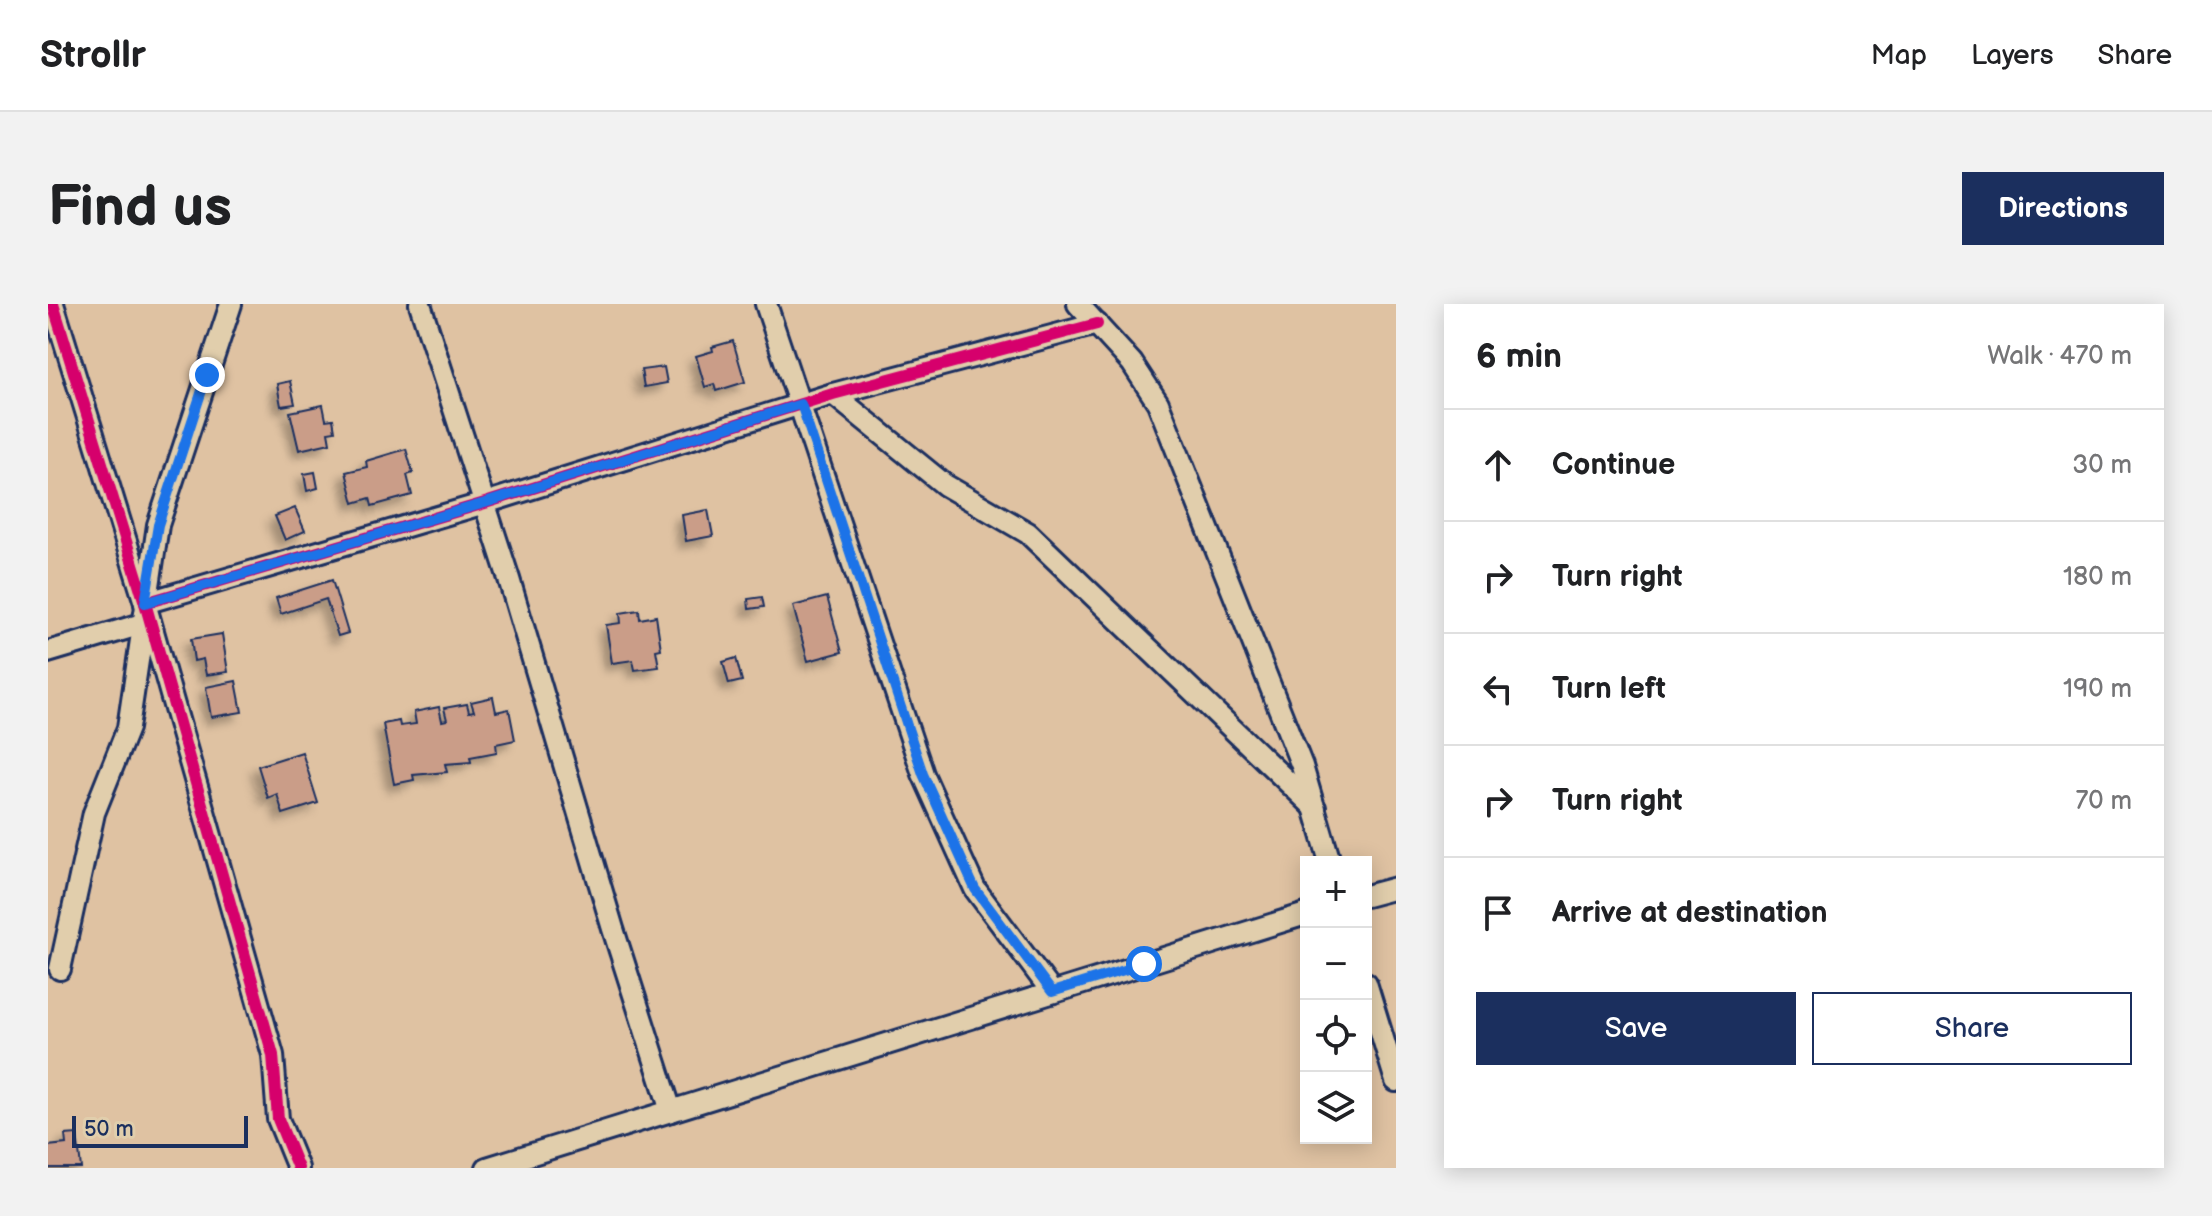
<!DOCTYPE html>
<html lang="en">
<head>
<meta charset="utf-8">
<style>
	body { margin:0; font-family:"Balsamiq Sans",sans-serif; background:#f2f2f2; color:#202124 }
	.controls { position:absolute; right:24px; bottom:24px; display:grid; overflow:hidden; border-radius:0px; box-shadow:0 4px 20px #0003 }
	.controls button { width:72px; height:72px; display:grid; place-items:center; padding:0; border:0; border-bottom:2px solid #e0e0e0; background:#fff; color:#202124; font:40px sans-serif }
	.scale { position:absolute; left:24px; bottom:20px; width:176px; box-sizing:border-box; padding-left:8px; border:4px solid #1b2f5e; border-top:0; font-size:22px; line-height:28px; white-space:nowrap; color:#1b2f5e; -webkit-text-stroke:6px #e1ceac; paint-order:stroke }
	.stop { position:absolute; width:24px; height:24px; margin:-18px; border:6px solid #1a73e8; border-radius:50%; background:#fff }
	.stop.end { background:#1a73e8; border-color:#fff; box-shadow:0 2px 8px #0008 }
	.list { margin:0; padding:0; list-style:none }
	h2 { display:flex; justify-content:space-between; align-items:center; height:104px; margin:0; padding:0 32px; font-size:34px }
	h2 small { font-size:26px; font-weight:400; color:#757577 }
	.list li { display:grid; grid-template-columns:52px 1fr auto; gap:24px; align-items:center; box-sizing:border-box; height:112px; padding:0 32px; border-top:2px solid #e0e0e0 }
	.list b { display:block; font-size:30px; white-space:nowrap }
	.list em { font-size:26px; font-style:normal; color:#757577 }
	.actions { display:flex; gap:16px; padding:24px 32px }
	.actions a { flex:1; padding:18px 0; border:2px solid #1b2f5e; border-radius:0px; text-align:center; font-size:28px; color:#1b2f5e }
	.actions .main { background:#1b2f5e; color:#fff }
	.icon { flex:none; width:44px; height:44px; fill:none; stroke:currentColor; stroke-width:2; stroke-linecap:round; stroke-linejoin:round }
	.map { position:relative; flex:none; width:1348px; height:864px; overflow:hidden; border-radius:0px }
	header { display:flex; align-items:center; gap:48px; box-sizing:border-box; height:112px; padding:0 40px; background:#fff; border-bottom:2px solid #e0e0e0 }
	header strong { font-size:38px }
	nav { display:flex; gap:44px; margin-inline-start:auto; font-size:28px }
	.intro { display:flex; align-items:center; justify-content:space-between; box-sizing:border-box; height:192px; padding:0 48px }
	h1 { margin:0; font-size:56px }
	.button { padding:20px 36px; border-radius:0px; background:#1b2f5e; color:#fff; font-size:28px; font-weight:700 }
	main { display:flex; gap:48px; padding:0 48px }
	aside { flex:1; background:#fff; border-radius:0px; box-shadow:0 4px 20px #0003 }
	.map>svg:first-child { display:block }
	.building { fill:#ca9d88; stroke:#1b2f5e; stroke-width:2; filter:url(#shadow) }
	.lines { fill:none; stroke-linecap:round; stroke-linejoin:round }
	.minor-casing { stroke:#1b2f5e; stroke-width:26 }
	.minor { stroke:#e1ceac; stroke-width:20 }
	.cycleway-casing { stroke:#e1ceac; stroke-width:17 }
	.cycleway { stroke:#d6006c; stroke-width:12 }
	.route { stroke:#1a73e8; stroke-width:10 }
</style>
</head>
<body>
<header>
<strong>Strollr</strong>
<nav><a>Map</a><a>Layers</a><a>Share</a></nav>
</header>
<div class="intro"><h1>Find us</h1><a class="button">Directions</a></div>
<main>
<div class="map">
<svg width="1348" height="864" viewBox="0 0 1348 864">
	<defs>
		<filter id="shadow"><feDropShadow dx="-7" dy="7" stdDeviation="4" flood-color="#0004"/></filter>
	</defs>
	<rect width="100%" height="100%" fill="#dfc2a2"/>
	<filter id="ink" filterUnits="userSpaceOnUse"><feTurbulence type="fractalNoise" baseFrequency=".0125" numOctaves="2"/><feDisplacementMap in="SourceGraphic" scale="16" xChannelSelector="R" yChannelSelector="G"/><feConvolveMatrix kernelMatrix="1 2 1 2 8 2 1 2 1" color-interpolation-filters="sRGB"/></filter>
	<g filter="url(#ink)">
		<!-- building -->
		<g class="building">
			<path d="M685,37l12,41 -29,9 -2,-7 -9,3 -9,-31 17,-5 -1,-4z"/>
			<path d="M616,63l3,16 -23,4 -3,-17z"/>
			<path d="M242,77l5,23 -14,2 -4,-22z"/>
			<path d="M275,101l3,15 7,-1 2,12 -7,1 2,11 -31,7 -9,-38z"/>
			<path d="M358,145l7,24 -6,2 5,20 -40,11 -2,-8 -16,5 -8,-31 21,-5 -1,-6z"/>
			<path d="M267,168l3,16 -11,3 -3,-17z"/>
			<path d="M247,204l10,23 -20,9 -10,-24z"/>
			<path d="M660,206l5,26 -27,5 -4,-26z"/>
			<path d="M284,276l16,53 -10,3 -12,-37 -45,15 -5,-16z"/>
			<path d="M714,293l2,10 -15,2 -1,-10z"/>
			<path d="M779,293l15,55 -34,9 -15,-55z"/>
			<path d="M591,306l1,9 16,-3 5,33 -5,1 3,17 -24,3 -2,-10 -21,3 -6,-38 15,-2 -1,-10z"/>
			<path d="M174,330l6,38 -22,3 -3,-16 -9,2 -3,-22z"/>
			<path d="M688,354l6,23 -13,3 -6,-22z"/>
			<path d="M188,377l6,31 -31,5 -5,-30z"/>
			<path d="M445,393l3,15 13,-3 6,31 -19,4 1,8 -27,5 1,5 -26,2 2,8 -34,3 1,5 -20,4 -11,-60 16,-3 1,5 16,-2 -2,-12 25,-5 3,14 5,-1 -3,-12 23,-4 2,8 5,-1 -3,-9z"/>
			<path d="M254,448l16,51 -35,11 -6,-20 -9,4 -10,-32z"/>
			<path d="M29,830l4,34h-33v-22l18,-2 -1,-9z"/>
		</g>
		<g class="lines">
			<defs>
				<g id="minor">
					<path d="M5,0l92,299 128,452 5,64 20,49"/>
					<path d="M372,0l89,275 104,350 58,182"/>
					<path d="M718,0l157,470 52,115 77,103"/>
					<path d="M1030,0l54,59 26,40 144,363 28,96"/>
					<path d="M785,90l112,91 83,48 287,275"/>
					<path d="M97,299l340,-100 348,-109 264,-70"/>
					<path d="M0,348l94,-28"/>
					<path d="M1318,592l30,-8"/>
					<path d="M12,665l34,-156 34,-85 30,-203 73,-221"/>
					<path d="M1318,679l30,98"/>
					<path d="M439,864l819,-254"/>
				</g>
			</defs>
			<!-- minor casing -->
			<use href="#minor" class="minor-casing"/>
			<!-- minor -->
			<use href="#minor" class="minor"/>
			<defs>
				<g id="cycleway">
					<path d="M5,0l92,299 128,452 5,64 20,49"/>
					<path d="M97,299l340,-100 348,-109 264,-70"/>
				</g>
			</defs>
			<!-- cycleway casing -->
			<use href="#cycleway" class="cycleway-casing"/>
			<!-- cycleway -->
			<use href="#cycleway" class="cycleway"/>
		</g>
	</g>
	<g class="lines" filter="url(#ink)">
		<!-- route -->
		<path class="route" d="M159,71l-49,150 -13,78 340,-100 316,-99 122,370 52,115 77,103 92,-28"/>
	</g>
</svg>
<div class="controls">
<button>+</button>
<button>−</button>
<button><svg class="icon" aria-label="locate" viewBox="0 0 24 24"><circle cx="12" cy="12" r="6"/><path d="M12 2v4M12 18v4M2 12h4M18 12h4"/></svg></button>
<button><svg class="icon" aria-label="layers" viewBox="0 0 24 24"><path d="M12 4l9 5-9 5-9-5zM3 14l9 5 9-5"/></svg></button>
</div>
<div class="scale">50 m</div>
<div class="stop" style="left:1096px;top:660px"></div>
<div class="stop end" style="left:159px;top:71px"></div>
</div>
<aside>
<h2>6 min<small>Walk · 470 m</small></h2>
<ul class="list">
<li><svg class="icon" aria-label="ahead" viewBox="0 0 24 24"><path d="M12 20V5M6 11l6-6 6 6"/></svg><div><b>Continue</b></div><em>30 m</em></li>
<li><svg class="icon" aria-label="right" viewBox="0 0 24 24"><path d="M7 20v-9h11M14 6l5 5-5 5"/></svg><div><b>Turn right</b></div><em>180 m</em></li>
<li><svg class="icon" aria-label="left" viewBox="0 0 24 24"><path d="M17 20v-9H6M10 6l-5 5 5 5"/></svg><div><b>Turn left</b></div><em>190 m</em></li>
<li><svg class="icon" aria-label="right" viewBox="0 0 24 24"><path d="M7 20v-9h11M14 6l5 5-5 5"/></svg><div><b>Turn right</b></div><em>70 m</em></li>
<li><svg class="icon" aria-label="arrive" viewBox="0 0 24 24"><path d="M6 21V4h12l-3 4 3 4H6"/></svg><div><b>Arrive at destination</b></div></li>
</ul>
<div class="actions"><a class="main">Save</a><a>Share</a></div>
</aside>
</main>
</body>
</html>
